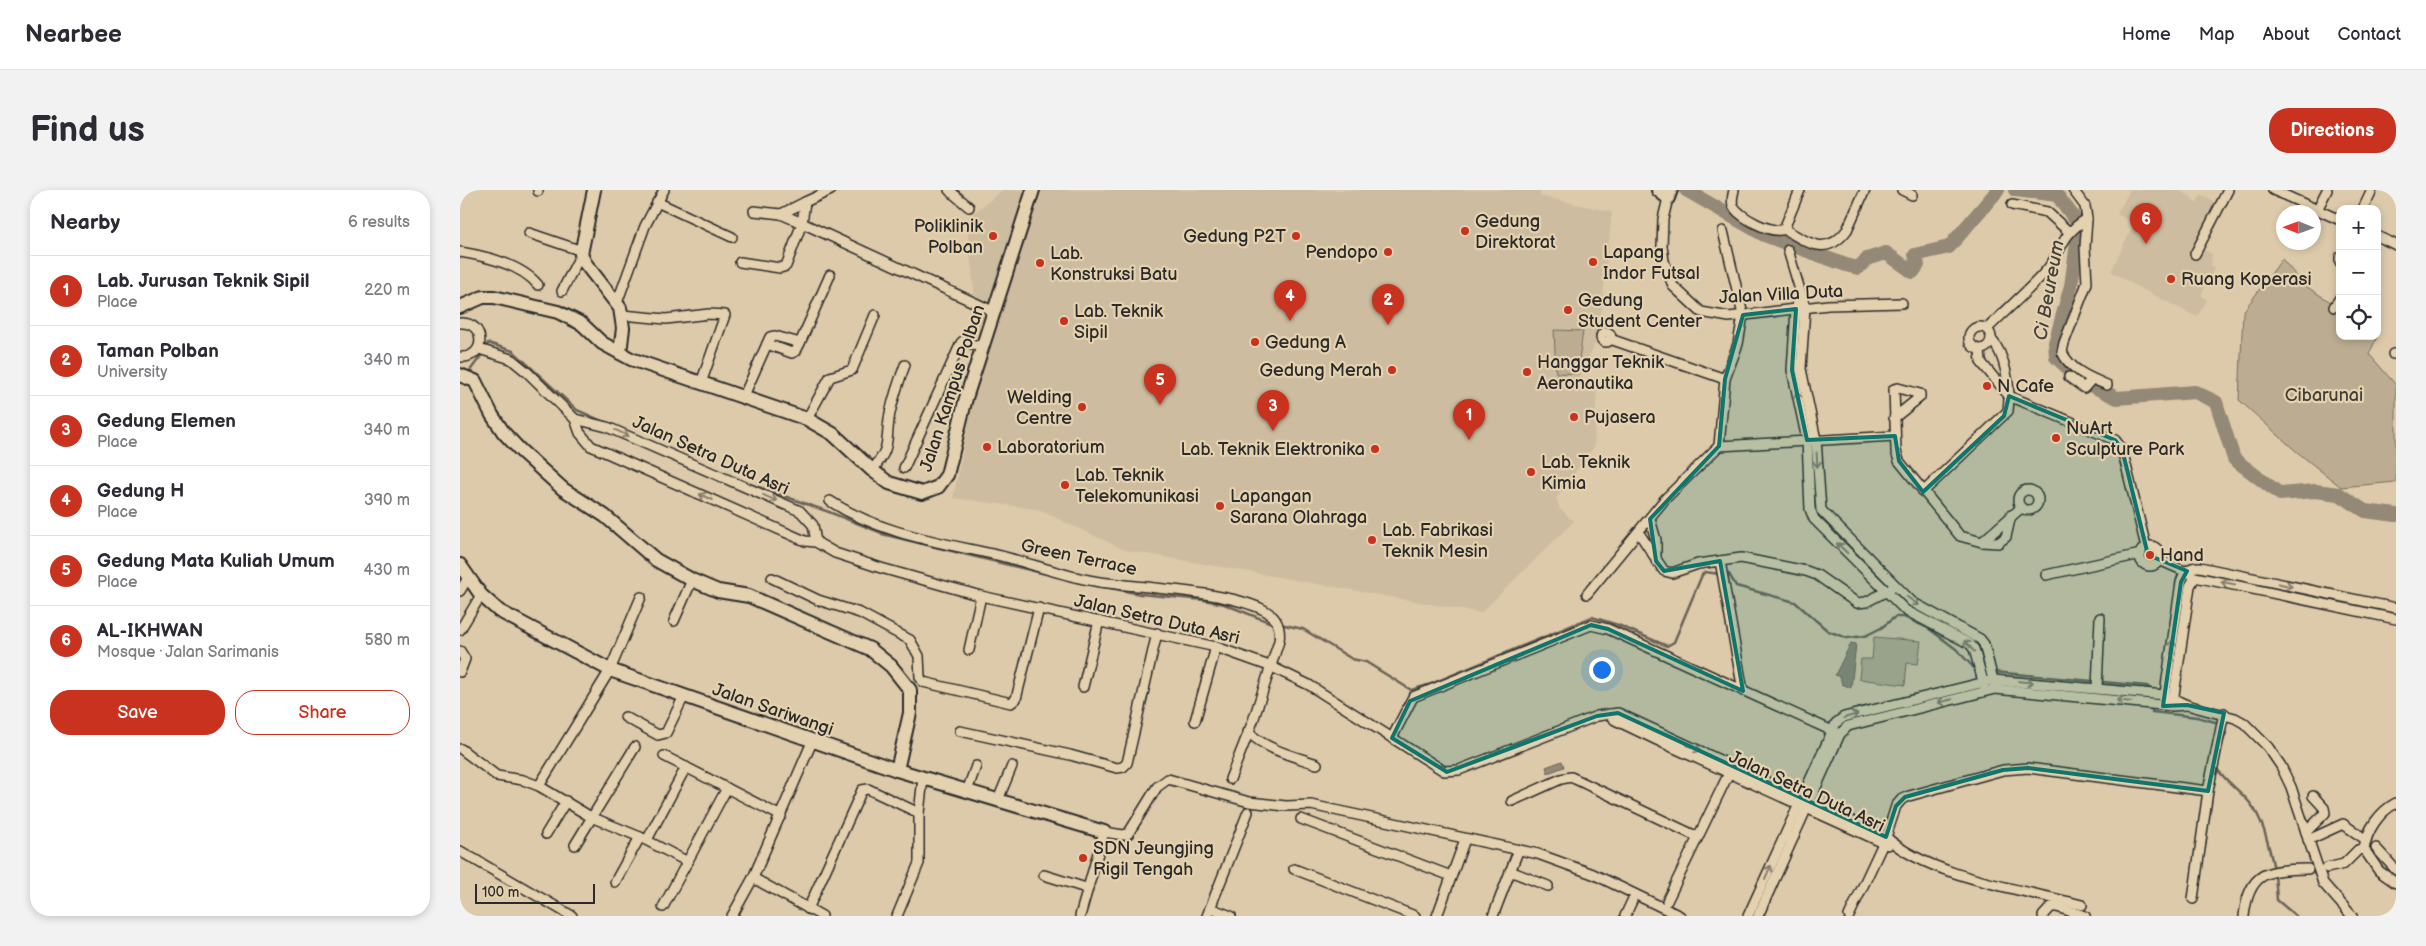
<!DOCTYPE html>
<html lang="en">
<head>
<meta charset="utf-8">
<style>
	body { margin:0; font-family:"Balsamiq Sans",sans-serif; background:#f2f2f3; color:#2b2b33 }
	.controls { position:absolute; right:15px; top:15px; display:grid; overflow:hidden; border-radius:10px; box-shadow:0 2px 8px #0003 }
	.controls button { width:45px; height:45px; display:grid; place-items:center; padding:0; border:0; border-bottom:1px solid #e1e1e2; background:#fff; color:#2b2b33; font:25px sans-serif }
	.compass { position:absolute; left:1816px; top:15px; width:45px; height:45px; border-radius:50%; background:#fff; box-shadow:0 2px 8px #0003; rotate:271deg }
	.scale { position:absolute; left:15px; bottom:12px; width:120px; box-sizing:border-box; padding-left:5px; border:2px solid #2b2b2b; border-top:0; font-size:14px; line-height:18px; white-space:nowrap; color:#2b2b2b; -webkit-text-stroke:4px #e4d1af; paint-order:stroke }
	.you { position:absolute; left:1141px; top:479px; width:18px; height:18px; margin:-12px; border:4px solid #fff; border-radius:50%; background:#1a73e8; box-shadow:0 0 0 8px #1a73e833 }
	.badge { display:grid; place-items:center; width:32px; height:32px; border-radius:50%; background:#c8321e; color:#fff; font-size:16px; font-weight:700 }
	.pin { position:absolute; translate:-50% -41px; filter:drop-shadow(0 1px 2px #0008) }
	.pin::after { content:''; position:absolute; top:26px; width:18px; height:15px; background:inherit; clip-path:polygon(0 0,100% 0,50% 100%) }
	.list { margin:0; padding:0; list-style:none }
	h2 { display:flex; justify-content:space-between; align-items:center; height:65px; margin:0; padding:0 20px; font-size:21px }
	h2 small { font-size:16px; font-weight:400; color:#7c7c81 }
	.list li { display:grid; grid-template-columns:32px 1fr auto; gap:15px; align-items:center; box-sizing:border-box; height:70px; padding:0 20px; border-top:1px solid #e1e1e2 }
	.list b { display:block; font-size:19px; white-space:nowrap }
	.list p { margin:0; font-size:16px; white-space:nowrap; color:#7c7c81 }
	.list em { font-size:16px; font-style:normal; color:#7c7c81 }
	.actions { display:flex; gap:10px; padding:15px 20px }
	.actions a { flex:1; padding:11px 0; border:1px solid #c8321e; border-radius:20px; text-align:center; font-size:18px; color:#c8321e }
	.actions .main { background:#c8321e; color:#fff }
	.icon { flex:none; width:28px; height:28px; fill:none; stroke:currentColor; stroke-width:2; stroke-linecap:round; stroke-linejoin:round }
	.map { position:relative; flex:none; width:1936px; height:726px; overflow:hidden; border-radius:20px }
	header { display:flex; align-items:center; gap:30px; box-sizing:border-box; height:70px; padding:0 25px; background:#fff; border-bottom:1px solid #e1e1e2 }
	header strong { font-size:24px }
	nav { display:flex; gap:28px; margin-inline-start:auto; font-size:18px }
	.intro { display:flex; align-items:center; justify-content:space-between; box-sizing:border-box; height:120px; padding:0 30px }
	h1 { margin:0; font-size:35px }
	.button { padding:12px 22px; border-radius:20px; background:#c8321e; color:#fff; font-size:18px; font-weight:700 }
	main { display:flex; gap:30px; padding:0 30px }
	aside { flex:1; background:#fff; border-radius:20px; box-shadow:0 2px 8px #0003 }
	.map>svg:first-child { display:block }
	.built { fill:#cdbc9f }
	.green { fill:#bcad92; stroke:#746c5e }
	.water { fill:#948976; stroke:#6a6358 }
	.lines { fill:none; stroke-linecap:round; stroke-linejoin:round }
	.stream { stroke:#6a6358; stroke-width:2.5 }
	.river { stroke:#948976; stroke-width:14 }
	.street-casing { stroke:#2b2b2b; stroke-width:12 }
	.secondary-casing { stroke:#2b2b2b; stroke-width:16 }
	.street { stroke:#e4d1af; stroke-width:9 }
	.secondary { stroke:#e4d1af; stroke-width:12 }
	.oneway { stroke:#887e6d }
	.marked { fill:#0f766e; fill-opacity:0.2; stroke:#0f766e; stroke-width:4; stroke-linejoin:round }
	.poi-dot { fill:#c8321e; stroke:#e4d1af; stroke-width:2 }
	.labels { text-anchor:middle; stroke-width:4.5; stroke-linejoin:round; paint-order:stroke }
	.poi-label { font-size:18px; fill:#2b2b2b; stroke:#e4d1af; text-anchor:start }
	.street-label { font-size:18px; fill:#2b2b2b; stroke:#e4d1af }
	.park-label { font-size:18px; fill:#413e3a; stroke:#e4d1af }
	.water-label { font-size:19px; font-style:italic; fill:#45423e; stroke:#e4d1af }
</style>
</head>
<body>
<header>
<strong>Nearbee</strong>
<nav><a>Home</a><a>Map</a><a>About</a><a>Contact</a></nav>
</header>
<div class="intro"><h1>Find us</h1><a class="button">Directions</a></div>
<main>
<aside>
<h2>Nearby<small>6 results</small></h2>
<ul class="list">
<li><span class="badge">1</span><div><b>Lab. Jurusan Teknik Sipil</b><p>Place</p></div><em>220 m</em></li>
<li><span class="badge">2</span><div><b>Taman Polban</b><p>University</p></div><em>340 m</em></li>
<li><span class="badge">3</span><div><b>Gedung Elemen</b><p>Place</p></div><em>340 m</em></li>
<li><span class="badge">4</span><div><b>Gedung H</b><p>Place</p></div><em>390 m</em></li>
<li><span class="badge">5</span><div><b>Gedung Mata Kuliah Umum</b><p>Place</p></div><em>430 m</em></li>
<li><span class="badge">6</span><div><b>AL-IKHWAN</b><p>Mosque · Jalan Sarimanis</p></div><em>580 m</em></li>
</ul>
<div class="actions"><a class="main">Save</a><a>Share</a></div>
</aside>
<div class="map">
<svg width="1936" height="726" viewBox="0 0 1936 726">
	<rect width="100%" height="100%" fill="#ddcaaa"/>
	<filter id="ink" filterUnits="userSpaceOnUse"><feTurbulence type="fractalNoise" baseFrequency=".02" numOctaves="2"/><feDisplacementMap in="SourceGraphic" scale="10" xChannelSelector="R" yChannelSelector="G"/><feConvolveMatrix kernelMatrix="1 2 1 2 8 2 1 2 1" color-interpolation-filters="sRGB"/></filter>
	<g filter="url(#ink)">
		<!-- built -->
		<g class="built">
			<path d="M543,0h537v6l72,16 -13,122 -21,49 19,2 -3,62 -38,51 4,11 14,12 -93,92 -356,-63 -88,-41 -84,-11 29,-138 -16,-141z"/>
			<path d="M1670,0h48l12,6 6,7 5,-8 17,9 -22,41 16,9 -1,12 3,3 -13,26 6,5 -10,17 -63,-32 -23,-14 23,-47 -17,-10z"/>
		</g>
		<!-- green -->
		<g class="green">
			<path d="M1822,69l22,26 36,23v28h37v-4l2,1 -10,21 27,31v97l-55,5 -44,-35 -58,-52 4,-88z"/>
			<path d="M1094,140l29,1 -6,43 -21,-1z"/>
			<path d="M1414,447l47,4 -3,23 -11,-1 -2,22 -46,-6 2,-20h11z"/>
		</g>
		<!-- water -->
		<g class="water">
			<path d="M1391,453l5,1 -5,44 -9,-4 -2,-7 -5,-2z"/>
			<path d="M1102,571l2,6 -16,6 -2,-6z"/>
		</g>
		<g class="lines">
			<!-- stream -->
			<g class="stream">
				<path d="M26,158l2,-5 25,8 64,59 27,12"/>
				<path d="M6,181l3,1 14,-19"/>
				<path d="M290,294l79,28 58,23 -5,-1 176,43"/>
				<path d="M1265,384h4l7,12 59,16 33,29 19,7 18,-2 16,-8 14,-11h9l24,11 28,21 20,21"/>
				<path d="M635,395l45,9 64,6 20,4 50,20"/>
				<path d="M820,434l23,5 49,30 14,3 45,28 20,-6 161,-67 26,8 49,21 7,-4 28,-67 3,-3 15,2"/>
				<path d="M1534,482l153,14 6,5"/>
				<path d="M1692,516v6l45,5 22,6"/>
				<path d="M1761,557l5,-14 -3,-6"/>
				<path d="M1758,575l-1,4c10,13 23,22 33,34 14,17 19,45 24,66"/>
				<path d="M1815,684l2,26 19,16"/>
			</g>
			<!-- river -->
			<g class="river">
				<path d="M1226,0l78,45 82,30 12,3 9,-9 19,-6 27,19 5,-7 -3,-10 34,-8 49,-57"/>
				<path d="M1555,0l42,5 21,28 1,6 -8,57 -16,57 1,14 26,24 35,17 78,-6 21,10 18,57 46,35 35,-3 24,3 26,17 31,4"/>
			</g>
			<defs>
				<g id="street">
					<path d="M371,0l-26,12 -3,21 193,89"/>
					<path d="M489,0l20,17"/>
					<path d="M1274,0c-1,5 -3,10 -1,15 5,12 40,30 51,24"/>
					<path d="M1442,0l10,5"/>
					<path d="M1613,0l12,16 2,13 -2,28 2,36 -23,60 -2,9c8,18 28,26 45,33"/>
					<path d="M1813,0l67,30"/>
					<path d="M78,1v-1"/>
					<path d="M1208,8l-5,21 -1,27 2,15 9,25 28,26 28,5 99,-12 74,-2"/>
					<path d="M197,12l75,35"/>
					<path d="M1552,15l35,7 22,20"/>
					<path d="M1903,19l9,-19"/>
					<path d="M1857,20l10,-20"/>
					<path d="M294,21l27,3 24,-12"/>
					<path d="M1324,39c23,13 42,29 63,1l18,-40"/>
					<path d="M1324,39l16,-39"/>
					<path d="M69,43l53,18"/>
					<path d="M1917,46l19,9"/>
					<path d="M1328,60l17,57 -4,62 15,71 5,70 91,92 68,37 4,5 10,40"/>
					<path d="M0,62c25,4 61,12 78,33"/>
					<path d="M1735,64l33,-64"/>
					<path d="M1880,67v5"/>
					<path d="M280,72l40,6 6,-2 16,-43 -21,-9"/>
					<path d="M102,101l19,-37"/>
					<path d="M1339,104l-3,15 -4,61 15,70 3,69 4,10 91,91 65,34 4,5 10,36"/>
					<path d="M157,113l28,-77 19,-36"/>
					<path d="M1874,117l6,-9"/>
					<path d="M162,125l44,4 43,-5 16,1 -24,68"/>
					<path d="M0,133c26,-2 27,36 0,34"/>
					<circle cx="1520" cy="148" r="11"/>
					<path d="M1527,139c19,-19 40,-37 58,-57 19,-21 13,-36 42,-53"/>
					<circle cx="1146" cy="147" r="5"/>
					<path d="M1150,149l115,40"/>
					<path d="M307,154l25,9 4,-2 4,-8"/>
					<path d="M19,159l32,10 16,13 48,47 5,14 11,13 214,95 11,1 19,11 46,15 100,28 235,51 56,20 37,18 135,86 15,-1 138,-54 21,-3 268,124c43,40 139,53 196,68"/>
					<path d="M1520,160l1,12 28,34 106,44 7,9 24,98"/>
					<path d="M1933,164h3"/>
					<path d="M1609,187l15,11 8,-9"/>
					<path d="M283,208l27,-61 5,-1 25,7 30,-68"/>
					<path d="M1434,228l26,-21v-3l-22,-6 -4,1 2,62 3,10 61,75 22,6 39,-34"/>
					<path d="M115,229l32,8 193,84 13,14 3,17"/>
					<path d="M347,229l23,-42 22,-7 23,-55"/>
					<path d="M1259,256l176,-10"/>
					<path d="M444,278l57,-125 2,-2 20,7"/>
					<path d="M412,280c20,-23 13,-29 18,-57 4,-17 9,-32 15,-48"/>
					<circle cx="1568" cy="310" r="10"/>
					<path d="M1463,302l85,-81c3,-21 -2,-56 -17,-72"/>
					<path d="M370,311c52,34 115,42 175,56 34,9 68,22 103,26 41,5 121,9 156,27 13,7 17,17 15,31l-26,80 -23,58"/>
					<path d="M1190,329l6,21v21"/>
					<path d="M1179,343l25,38 8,2 26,-9 22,-3 23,130"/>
					<path d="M1522,352l16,1 8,-6 5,-22"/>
					<circle cx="1690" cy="366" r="10"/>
					<path d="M1699,370l32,14"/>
					<path d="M1260,371l21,-3 65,13 11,4 40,28 9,-1 25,-13"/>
					<path d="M1586,385l95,-21"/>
					<path d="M312,388l46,22 42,13 50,27 9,16 1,21 3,5 88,21 5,-4 23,-91"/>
					<path d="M0,401l9,-15"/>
					<path d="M1127,404l78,-95 54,-53 6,-67 13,-35 5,-29 -20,-84"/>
					<path d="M214,431l18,-41"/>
					<path d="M0,440l21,-35"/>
					<path d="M509,460l12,-54"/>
					<path d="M0,461l5,8 -5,13"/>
					<path d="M623,497l16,-66"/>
					<path d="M1637,498l3,-70"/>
					<path d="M1704,510l17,-118c3,-10 8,-16 19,-15l196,41"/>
					<path d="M1713,512l17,-116 5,-9 201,42"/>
					<path d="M1149,524l6,6 46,22 227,103"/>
					<path d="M165,527l33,18 8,-2 18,-37"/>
					<path d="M735,531l21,-74"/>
					<path d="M500,541l110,24 47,13 6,-1 4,-4 30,-130"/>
					<path d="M788,542c19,18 45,24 69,32"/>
					<path d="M932,548l21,-41 178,-72 17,4 229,104"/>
					<path d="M1,559l36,27 26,4 16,6 52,31 49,20 48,25"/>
					<path d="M204,566l117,60"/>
					<path d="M79,596l71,-116 31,-73"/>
					<path d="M507,601l9,-25"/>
					<path d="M538,610l14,-34"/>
					<path d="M1052,611l49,-22 10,-2 127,60"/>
					<path d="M841,629l150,57"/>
					<path d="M1846,642l19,-19 -1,-5 -11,-12"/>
					<path d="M86,644l20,-33"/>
					<path d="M187,650l39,-73"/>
					<path d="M1848,650l35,-16 22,15"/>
					<path d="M115,655l60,-98"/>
					<path d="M1916,658l20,22"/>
					<path d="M1904,659c3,-19 15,-37 32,-46"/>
					<path d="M1904,659l15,22 17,12"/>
					<path d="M0,661l112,65"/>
					<path d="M1867,678l17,-4 14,-14 6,-1"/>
					<path d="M834,679l121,47"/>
					<path d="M1050,681l38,15"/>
					<path d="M584,685l42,13"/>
					<path d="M293,688l69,38"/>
					<path d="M155,692l25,-45"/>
					<path d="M1733,709l15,-108 16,-78"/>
					<path d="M1207,711l62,-128"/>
					<path d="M203,717l64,-119"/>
					<path d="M750,718l21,8"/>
					<path d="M348,719l54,-119 6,-1 51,24"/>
					<path d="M272,726l21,-38 59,-136"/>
					<path d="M437,726l22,-53v-50l4,-35"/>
					<path d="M620,726l24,-84 19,3 5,-1 29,-47 11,-8 81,23 37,4 25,-1 227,49 55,20 87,42"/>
					<path d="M747,726l41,-104"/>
					<path d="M977,726l27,-74"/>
					<path d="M1033,726l24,-62"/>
					<path d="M1165,726l7,-15"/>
					<path d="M1288,726l88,-193 8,-6 149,-37 172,15 22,10 48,13 9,5 24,24 13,19 10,21 32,96 29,33"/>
					<path d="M1298,726l82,-182 8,-8 147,-37 177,17 15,-1"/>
					<path d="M1389,726l37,-79 10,-31 6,-7 7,-3 94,-26 25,-2 180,23"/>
					<path d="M1583,726l8,-9h6l28,9"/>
					<path d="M1784,726c5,-46 25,-46 64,-47"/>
				</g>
				<g id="secondary">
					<path d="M134,0l-13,64 4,9 35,45 3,20 -3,25"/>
					<path d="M1198,0l10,8 3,-8"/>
					<path d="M0,117l23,-10h11l64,15 24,12 20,19 29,16 176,60 26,15 39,36 17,13 33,10 16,-6 9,-12 19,-77 67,-208"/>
					<path d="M0,185l15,6 17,34 12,18 17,18 42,38 42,27 51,44 36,20 26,11 31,5 121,53 21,17 19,24v23l-13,57"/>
					<path d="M0,375l21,30 18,16 111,59 287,100 207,62"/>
				</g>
			</defs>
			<!-- street casing -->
			<use href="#street" class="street-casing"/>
			<!-- secondary casing -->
			<use href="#secondary" class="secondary-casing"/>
			<!-- street -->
			<use href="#street" class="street"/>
			<!-- secondary -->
			<use href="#secondary" class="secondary"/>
		</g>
		<!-- one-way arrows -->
		<defs><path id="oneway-shaft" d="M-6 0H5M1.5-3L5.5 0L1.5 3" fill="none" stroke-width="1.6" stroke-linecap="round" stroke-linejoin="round" transform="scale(1.25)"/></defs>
		<g class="oneway">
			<use href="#oneway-shaft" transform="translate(1338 209) rotate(-102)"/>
			<use href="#oneway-shaft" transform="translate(162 243) rotate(24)"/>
			<use href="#oneway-shaft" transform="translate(1357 270) rotate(87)"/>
			<use href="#oneway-shaft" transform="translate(246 307) rotate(-156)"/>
			<use href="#oneway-shaft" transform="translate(310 308) rotate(24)"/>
			<use href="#oneway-shaft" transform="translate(1382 358) rotate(-135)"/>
			<use href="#oneway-shaft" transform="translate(1768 393) rotate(-168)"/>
			<use href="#oneway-shaft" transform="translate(1825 395) rotate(13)"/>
			<use href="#oneway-shaft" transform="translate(1453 411) rotate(35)"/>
			<use href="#oneway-shaft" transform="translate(1509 456) rotate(-133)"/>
			<use href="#oneway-shaft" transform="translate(1712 457) rotate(-82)"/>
			<use href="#oneway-shaft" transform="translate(1566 492) rotate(5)"/>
			<use href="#oneway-shaft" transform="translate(1485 511) rotate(166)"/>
			<use href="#oneway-shaft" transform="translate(1664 511) rotate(-175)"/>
			<use href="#oneway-shaft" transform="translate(1391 526) rotate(-16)"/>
			<use href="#oneway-shaft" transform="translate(1234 558) rotate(23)"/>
			<use href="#oneway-shaft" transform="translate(1308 682) rotate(-66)"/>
		</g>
	</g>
	<!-- marked area -->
	<path class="marked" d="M1336,119l-4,61 15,70 88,-4 4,25 24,31 81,-76 5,-20 106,44 7,9 26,106 39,16 -6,11 -18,124 24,-1 37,8 -16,78 -180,-23 -25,2 -98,27 -9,9 -10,31 -268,-124 -21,3 -150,56 -55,-34 18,-37 181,-76 17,4 135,62 -23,-130 -56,10 -8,-10 -6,-42 69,-73 6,-67 18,-64z"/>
	<!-- markers -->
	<g class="poi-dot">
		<circle cx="1005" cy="41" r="5"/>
		<circle cx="533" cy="46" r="5"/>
		<circle cx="836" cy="46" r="5"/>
		<circle cx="928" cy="62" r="5"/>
		<circle cx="1133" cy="72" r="5"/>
		<circle cx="580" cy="73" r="5"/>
		<circle cx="1711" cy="89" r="5"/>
		<circle cx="1108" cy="120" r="5"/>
		<circle cx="604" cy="131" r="5"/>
		<circle cx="795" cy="152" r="5"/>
		<circle cx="932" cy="180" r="5"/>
		<circle cx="1067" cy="182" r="5"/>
		<circle cx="1527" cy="196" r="5"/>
		<circle cx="622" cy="217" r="5"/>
		<circle cx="1114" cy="227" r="5"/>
		<circle cx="1596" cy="248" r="5"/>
		<circle cx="527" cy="257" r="5"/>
		<circle cx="915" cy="259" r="5"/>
		<circle cx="1071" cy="282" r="5"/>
		<circle cx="605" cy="295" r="5"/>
		<circle cx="760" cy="316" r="5"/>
		<circle cx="912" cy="350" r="5"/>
		<circle cx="1690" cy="365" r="5"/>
		<circle cx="623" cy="668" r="5"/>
	</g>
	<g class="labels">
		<!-- poi labels -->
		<g class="poi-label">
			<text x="1015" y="37">Gedung<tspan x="1015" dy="21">Direktorat</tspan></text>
			<text x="523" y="42" text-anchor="end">Poliklinik<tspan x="523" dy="21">Polban</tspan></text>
			<text x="826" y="52" text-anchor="end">Gedung P2T</text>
			<text x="918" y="68" text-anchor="end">Pendopo</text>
			<text x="1143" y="68">Lapang<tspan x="1143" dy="21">Indor Futsal</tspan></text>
			<text x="590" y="69">Lab.<tspan x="590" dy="21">Konstruksi Batu</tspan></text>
			<text x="1721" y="95">Ruang Koperasi</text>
			<text x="1118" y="116">Gedung<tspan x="1118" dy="21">Student Center</tspan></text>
			<text x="614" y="127">Lab. Teknik<tspan x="614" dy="21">Sipil</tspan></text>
			<text x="805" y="158">Gedung A</text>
			<text x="1077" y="178">Hanggar Teknik<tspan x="1077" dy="21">Aeronautika</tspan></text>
			<text x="922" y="186" text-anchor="end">Gedung Merah</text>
			<text x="1537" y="202">N Cafe</text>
			<text x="612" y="213" text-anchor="end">Welding<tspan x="612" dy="21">Centre</tspan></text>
			<text x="1124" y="233">Pujasera</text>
			<text x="1606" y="244">NuArt<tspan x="1606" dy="21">Sculpture Park</tspan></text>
			<text x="537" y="263">Laboratorium</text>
			<text x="905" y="265" text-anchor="end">Lab. Teknik Elektronika</text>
			<text x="1081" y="278">Lab. Teknik<tspan x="1081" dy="21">Kimia</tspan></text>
			<text x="615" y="291">Lab. Teknik<tspan x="615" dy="21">Telekomunikasi</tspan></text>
			<text x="770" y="312">Lapangan<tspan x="770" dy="21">Sarana Olahraga</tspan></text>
			<text x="922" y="346">Lab. Fabrikasi<tspan x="922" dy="21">Teknik Mesin</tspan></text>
			<text x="1700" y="371">Hand</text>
			<text x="633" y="664">SDN Jeungjing<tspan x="633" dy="21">Rigil Tengah</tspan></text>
		</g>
		<!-- street labels -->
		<g class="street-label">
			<text transform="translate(1321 104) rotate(-3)" y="6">Jalan Villa Duta</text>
			<text transform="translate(492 198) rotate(-72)" y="6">Jalan Kampus Polban</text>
			<text transform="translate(251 265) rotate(24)" y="6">Jalan Setra Duta Asri</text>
			<text transform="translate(619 367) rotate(12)" y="6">Green Terrace</text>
			<text transform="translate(697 429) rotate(13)" y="6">Jalan Setra Duta Asri</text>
			<text transform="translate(313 519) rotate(19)" y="6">Jalan Sariwangi</text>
			<text transform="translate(1347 601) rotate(25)" y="6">Jalan Setra Duta Asri</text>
		</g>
		<!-- park labels -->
		<g class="park-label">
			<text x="1864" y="211">Cibarunai</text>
		</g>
		<!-- water labels -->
		<g class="water-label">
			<text transform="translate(1588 100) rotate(-80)" y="7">Ci Beureum</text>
		</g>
	</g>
</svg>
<div class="controls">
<button>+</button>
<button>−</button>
<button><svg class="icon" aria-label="locate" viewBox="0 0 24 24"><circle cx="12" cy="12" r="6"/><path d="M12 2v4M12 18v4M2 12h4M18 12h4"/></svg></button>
</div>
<svg class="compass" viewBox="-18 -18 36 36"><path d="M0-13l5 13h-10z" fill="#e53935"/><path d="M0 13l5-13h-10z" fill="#7c7c81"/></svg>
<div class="scale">100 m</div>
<div class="you"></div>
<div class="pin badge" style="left:1009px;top:250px">1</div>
<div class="pin badge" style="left:928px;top:135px">2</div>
<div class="pin badge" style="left:813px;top:241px">3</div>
<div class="pin badge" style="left:830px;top:131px">4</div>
<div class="pin badge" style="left:700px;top:215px">5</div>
<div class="pin badge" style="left:1686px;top:54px">6</div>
</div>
</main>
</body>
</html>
